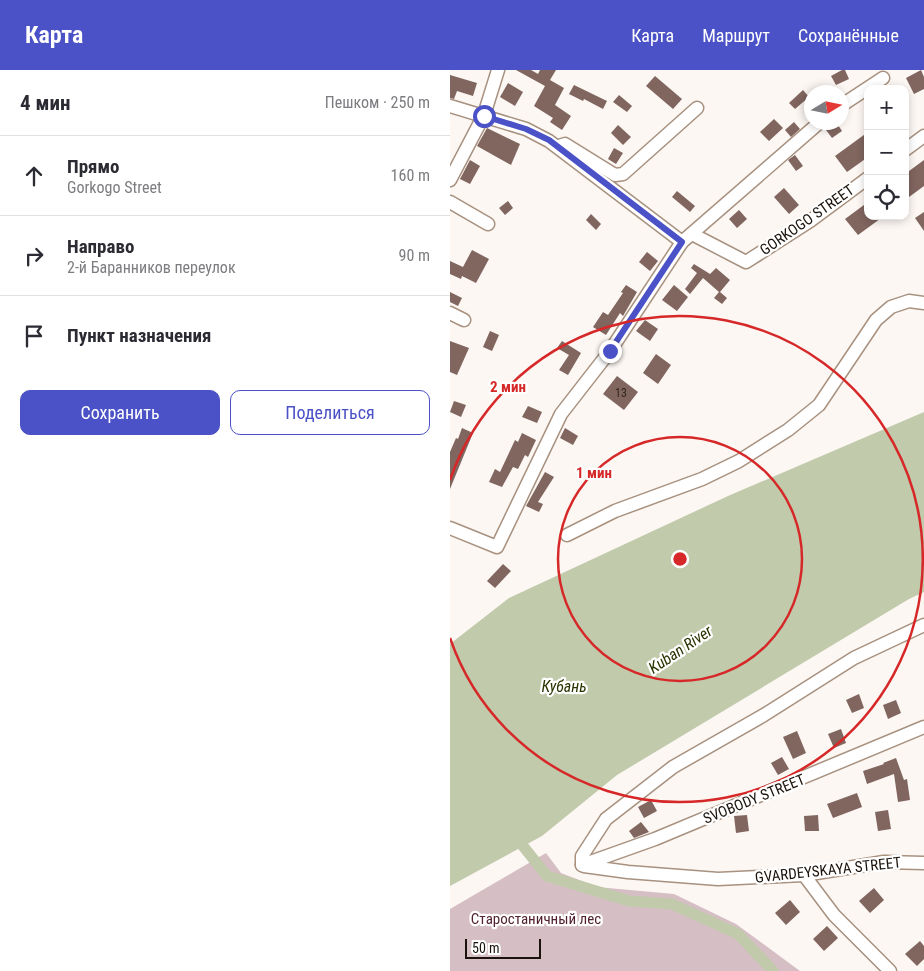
<!DOCTYPE html>
<html lang="ru">
<head>
<meta charset="utf-8">
<style>
	body { margin:0; font-family:"Roboto Condensed",sans-serif; background:#f2f2f3; color:#2b2b33 }
	.controls { position:absolute; right:15px; top:15px; display:grid; overflow:hidden; border-radius:10px; box-shadow:0 2px 8px #0003 }
	.controls button { width:45px; height:45px; display:grid; place-items:center; padding:0; border:0; border-bottom:1px solid #e1e1e2; background:#fff; color:#2b2b33; font:25px sans-serif }
	.compass { position:absolute; left:354px; top:15px; width:45px; height:45px; border-radius:50%; background:#fff; box-shadow:0 2px 8px #0003; rotate:80deg }
	.scale { position:absolute; left:15px; bottom:12px; width:76px; box-sizing:border-box; padding-left:5px; border:2px solid #1a120b; border-top:0; font-size:14px; line-height:18px; white-space:nowrap; color:#1a120b; -webkit-text-stroke:4px #fff; paint-order:stroke }
	.stop { position:absolute; width:15px; height:15px; margin:-11px; border:4px solid #4b51c6; border-radius:50%; background:#fff }
	.stop.end { background:#4b51c6; border-color:#fff; box-shadow:0 1px 5px #0008 }
	.list { margin:0; padding:0; list-style:none }
	h2 { display:flex; justify-content:space-between; align-items:center; height:65px; margin:0; padding:0 20px; font-size:21px }
	h2 small { font-size:16px; font-weight:400; color:#7c7c81 }
	.list li { display:grid; grid-template-columns:32px 1fr auto; gap:15px; align-items:center; box-sizing:border-box; height:80px; padding:0 20px; border-top:1px solid #e1e1e2 }
	.list b { display:block; font-size:19px; white-space:nowrap }
	.list p { margin:0; font-size:16px; white-space:nowrap; color:#7c7c81 }
	.list em { font-size:16px; font-style:normal; color:#7c7c81 }
	.actions { display:flex; gap:10px; padding:15px 20px }
	.actions a { flex:1; padding:11px 0; border:1px solid #4b51c6; border-radius:10px; text-align:center; font-size:18px; color:#4b51c6 }
	.actions .main { background:#4b51c6; color:#fff }
	.icon { flex:none; width:28px; height:28px; fill:none; stroke:currentColor; stroke-width:2; stroke-linecap:round; stroke-linejoin:round }
	.map { position:relative; flex:none; width:474px; height:901px; overflow:hidden }
	header { display:flex; align-items:center; gap:30px; box-sizing:border-box; height:70px; padding:0 25px; background:#4b51c6; color:#fff }
	header strong { font-size:24px }
	nav { display:flex; gap:28px; margin-inline-start:auto; font-size:18px }
	main { display:flex }
	aside { flex:1; background:#fff }
	.map>svg:first-child { display:block }
	.green { fill:#d5bfc4 }
	.water { fill:#c1caab }
	.lines { fill:none; stroke-linecap:round; stroke-linejoin:round }
	.canal { stroke:#c1caab; stroke-width:11 }
	.building { fill:#81655f }
	.minor-casing { stroke:#a8917f; stroke-width:15 }
	.minor { stroke:#fff; stroke-width:12 }
	.route { stroke:#4b51c6; stroke-width:6 }
	.ring { fill:none; stroke:#d62828; stroke-width:2.5 }
	.labels { text-anchor:middle; stroke-width:4.5; stroke-linejoin:round; paint-order:stroke }
	.number-label { font-size:12px; fill:#342720 }
	.street-label { font-size:15px; fill:#1a120b; stroke:#fff }
	.park-label { font-size:15px; fill:#51212f; stroke:#fff }
	.water-label { font-size:16px; font-style:italic; fill:#2a3400; stroke:#fff }
	.centre { fill:#d62828; stroke:#fff; stroke-width:2.5 }
	.ring-label { font-size:15px; text-anchor:middle; font-weight:bold; fill:#d62828; stroke:#fff; stroke-width:4.5; stroke-linejoin:round; paint-order:stroke }
</style>
</head>
<body>
<header>
<strong>Карта</strong>
<nav><a>Карта</a><a>Маршрут</a><a>Сохранённые</a></nav>
</header>
<main>
<aside>
<h2>4 мин<small>Пешком · 250 m</small></h2>
<ul class="list">
<li><svg class="icon" aria-label="ahead" viewBox="0 0 24 24"><path d="M12 20V5M6 11l6-6 6 6"/></svg><div><b>Прямо</b><p>Gorkogo Street</p></div><em>160 m</em></li>
<li><svg class="icon" aria-label="right" viewBox="0 0 24 24"><path d="M7 20v-9h11M14 6l5 5-5 5"/></svg><div><b>Направо</b><p>2-й Баранников переулок</p></div><em>90 m</em></li>
<li><svg class="icon" aria-label="arrive" viewBox="0 0 24 24"><path d="M6 21V4h12l-3 4 3 4H6"/></svg><div><b>Пункт назначения</b></div></li>
</ul>
<div class="actions"><a class="main">Сохранить</a><a>Поделиться</a></div>
</aside>
<div class="map">
<svg width="474" height="901" viewBox="0 0 474 901">
	<rect width="100%" height="100%" fill="#fcf7f3"/>
	<!-- green -->
	<path class="green" d="M96,783l15,20 36,14 77,7 62,30 64,47h-350v-62z"/>
	<!-- water -->
	<path class="water" d="M474,342v180l-15,7 -292,176 -75,61 -92,50v-242l59,-46 219,-102z"/>
	<g class="lines">
		<!-- canal -->
		<path class="canal" d="M73,776l24,30 82,25 43,3 66,30 35,37"/>
	</g>
	<!-- building -->
	<g class="building">
		<path d="M66,0h15l7,4 2,-4h16l-6,10 14,8 -9,17 16,11 -9,14 -12,-8 3,-4 -19,-12 11,-20z"/>
		<path d="M392,0h3l4,9 -13,6 -5,-9z"/>
		<path d="M471,0l3,7v12l-10,5 -8,-16z"/>
		<path d="M0,5l27,8 -4,13 -16,-5 -3,8 -4,-1z"/>
		<path d="M205,6l27,23 -9,10 -27,-23z"/>
		<path d="M58,13l15,9 -8,14 -15,-9z"/>
		<path d="M124,15l33,16 -4,8 -19,-10 -1,2 -14,-7z"/>
		<path d="M353,20l6,7 -14,12 -6,-6z"/>
		<path d="M169,25l13,11 -5,6 -14,-10z"/>
		<path d="M324,49l9,9 -14,13 -9,-9z"/>
		<path d="M344,52l6,7 -9,8 -6,-7z"/>
		<path d="M386,52l6,9 -10,7 -6,-8z"/>
		<path d="M168,55l13,12 -8,8 -12,-12z"/>
		<path d="M37,58l33,16 -9,21 -34,-19z"/>
		<path d="M418,62v25l-21,15 -12,-16z"/>
		<path d="M164,78l9,5 -7,11 -8,-5z"/>
		<path d="M345,85l8,11 -7,5 -8,-11z"/>
		<path d="M20,90l10,6 -10,18 -10,-5z"/>
		<path d="M474,90v26l-19,14v-26z"/>
		<path d="M334,118l15,17 -10,9 -15,-17z"/>
		<path d="M227,121l18,15 -5,6 -18,-15z"/>
		<path d="M58,131l5,7 -8,7 -6,-7z"/>
		<path d="M418,132v14h16l-26,19 -13,-16z"/>
		<path d="M289,140l8,9 -10,9 -8,-9z"/>
		<path d="M474,142v19l-9,-13z"/>
		<path d="M141,144l10,10 -5,6 -10,-10z"/>
		<path d="M22,180l17,9 -13,24 -14,-7 -1,3 -11,-5v-13l13,6z"/>
		<path d="M197,182l11,9 -8,10 -11,-9z"/>
		<path d="M244,194l16,10 6,-6 14,12 -10,12 7,6 -5,6 -8,-6 5,-6 -16,-14 -13,16 -5,-5 12,-16 -6,-5z"/>
		<path d="M176,215l11,7 -14,24 -3,-3 -14,22 -13,-8 10,-15 5,3 15,-22 -2,-1z"/>
		<path d="M224,215l14,12 -11,14 -15,-11z"/>
		<path d="M0,222l12,6 -4,8 -8,-4z"/>
		<path d="M195,250l13,9 -8,12 -14,-10z"/>
		<path d="M40,261l9,4 -7,16 -9,-4z"/>
		<path d="M0,271l19,7 -12,27 -7,-3z"/>
		<path d="M112,271l19,12 -13,22 -9,-5 10,-15 -12,-7z"/>
		<path d="M206,284l15,11 -13,19 -15,-11z"/>
		<path d="M167,306l21,16 -14,18 -21,-16z"/>
		<path d="M4,331l12,4 -5,12 -11,-5z"/>
		<path d="M78,336l14,6 -5,11 -15,-6z"/>
		<path d="M12,358l11,5 -23,56v-37l6,-14 2,1z"/>
		<path d="M115,358l13,8 -5,9 -13,-7z"/>
		<path d="M72,363l14,7 -8,17 -3,-2 -7,14 -5,-2 -11,20 -13,-5 6,-13 5,3 15,-32 3,2z"/>
		<path d="M95,402l9,5 -16,25 5,2 -4,8 -13,-6z"/>
		<path d="M53,494l8,7 -16,17 -8,-7z"/>
		<path d="M409,624l5,14 -12,5 -6,-13z"/>
		<path d="M446,630l5,13 -13,6 -5,-14z"/>
		<path d="M391,659l5,14 -12,5 -6,-14z"/>
		<path d="M347,661l9,22 -13,6 -10,-22z"/>
		<path d="M332,687l7,12 -11,6 -7,-12z"/>
		<path d="M446,688l8,22 3,-1 3,21 -12,2 -4,-28 -27,10 -4,-13 21,-7 -1,-1z"/>
		<path d="M407,723l5,14 -29,11 -6,-14z"/>
		<path d="M201,730l6,11 -13,7 -6,-11z"/>
		<path d="M438,740l3,19 -13,2 -3,-19z"/>
		<path d="M297,745l2,16 -13,2 -2,-17z"/>
		<path d="M368,745l1,16h-14l-1,-15z"/>
		<path d="M191,752l8,10 -15,6 -5,-7z"/>
		<path d="M424,818l10,12 -14,13 -11,-12z"/>
		<path d="M340,830l10,12 -14,13 -11,-12z"/>
		<path d="M377,856l11,12 -14,13 -11,-12z"/>
		<path d="M470,871l4,5v13l-7,7 -12,-12z"/>
	</g>
	<g class="lines">
		<defs>
			<g id="minor">
				<path d="M392,35l41,-27"/>
				<path d="M0,36l76,23 23,12 133,101"/>
				<path d="M109,76l6,-2 50,31 8,-1 74,-66"/>
				<path d="M455,80l19,-14"/>
				<path d="M0,110l34,-65 14,-45"/>
				<path d="M0,132l38,22"/>
				<path d="M242,164l54,28 64,-41 58,-43"/>
				<path d="M0,243l14,7"/>
				<path d="M0,458l47,19 64,-133 49,-63 72,-109 138,-120"/>
				<path d="M117,465l48,-24 87,-32 37,-18 49,-31 31,-25 57,-85 15,-13 18,-6 15,2"/>
				<path d="M132,795v-9l24,-37 67,-52 91,-52 90,-57 70,-33"/>
				<path d="M132,795l73,-26 269,-112"/>
				<path d="M134,796l44,6 90,7 86,-4 80,-13 40,1"/>
				<path d="M354,805l30,40 56,56"/>
			</g>
		</defs>
		<!-- minor casing -->
		<use href="#minor" class="minor-casing"/>
		<!-- minor -->
		<use href="#minor" class="minor"/>
	</g>
	<g class="lines">
		<!-- route -->
		<path class="route" d="M34,46l42,13 23,11 133,102 -72,109"/>
	</g>
	<!-- distance rings -->
	<g class="ring">
		<circle cx="230" cy="489" r="122"/>
		<path d="M0 410A243 243 0 1 1 0 568"/>
	</g>
	<g class="labels">
		<!-- number labels -->
		<g class="number-label">
			<text x="171" y="327">13</text>
		</g>
		<!-- street labels -->
		<g class="street-label">
			<text transform="translate(357 150) rotate(-35)" y="5">GORKOGO STREET</text>
			<text transform="translate(304 729) rotate(-22)" y="5">SVOBODY STREET</text>
			<text transform="translate(378 800) rotate(-6)" y="5">GVARDEYSKAYA STREET</text>
		</g>
		<!-- park labels -->
		<g class="park-label">
			<text x="86" y="854">Старостаничный лес</text>
		</g>
		<!-- water labels -->
		<g class="water-label">
			<text transform="translate(230 579) rotate(-34)" y="6">Kuban River</text>
			<text x="114" y="622">Кубань</text>
		</g>
	</g>
	<circle cx="230" cy="489" r="8" class="centre"/>
	<g class="ring-label">
		<text x="58" y="322">2 мин</text>
		<text x="144" y="408">1 мин</text>
	</g>
</svg>
<div class="controls">
<button>+</button>
<button>−</button>
<button><svg class="icon" aria-label="locate" viewBox="0 0 24 24"><circle cx="12" cy="12" r="6"/><path d="M12 2v4M12 18v4M2 12h4M18 12h4"/></svg></button>
</div>
<svg class="compass" viewBox="-18 -18 36 36"><path d="M0-13l5 13h-10z" fill="#e53935"/><path d="M0 13l5-13h-10z" fill="#7c7c81"/></svg>
<div class="scale">50 m</div>
<div class="stop" style="left:34px;top:46px"></div>
<div class="stop end" style="left:160px;top:281px"></div>
</div>
</main>
</body>
</html>
